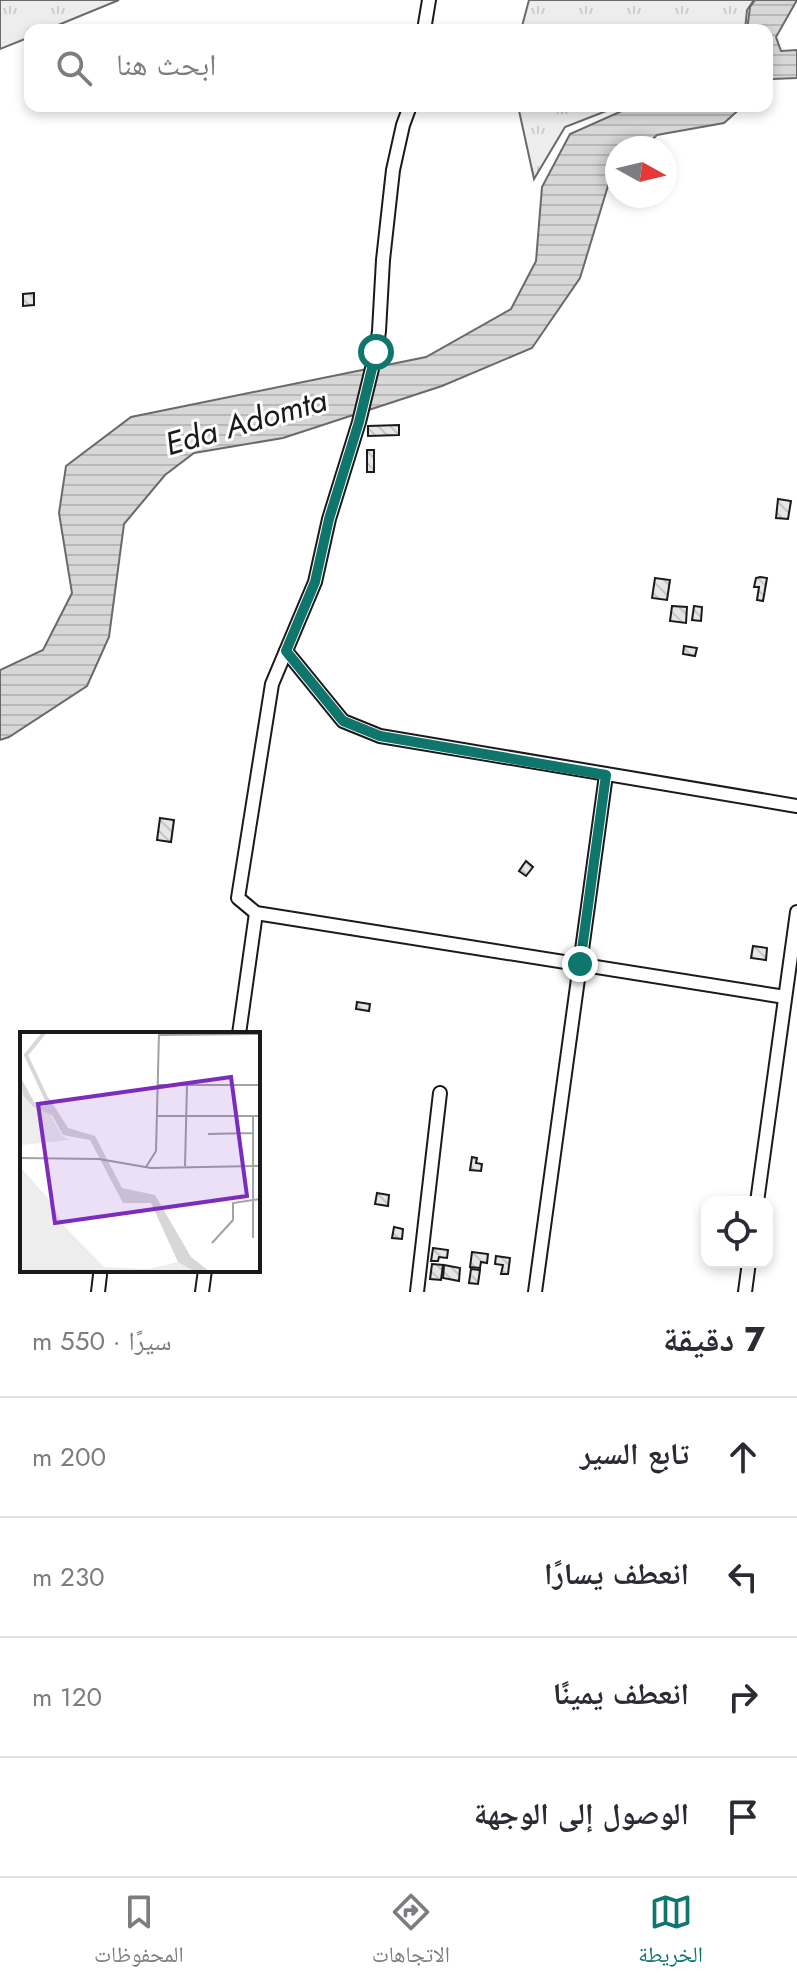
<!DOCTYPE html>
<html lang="ar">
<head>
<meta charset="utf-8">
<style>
	body { margin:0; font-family:Jost,"Noto Naskh Arabic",sans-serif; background:#f2f2f3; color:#2b2b33; direction:rtl }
	.controls { position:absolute; right:24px; bottom:24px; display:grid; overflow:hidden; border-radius:16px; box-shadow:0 4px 12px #0003 }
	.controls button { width:72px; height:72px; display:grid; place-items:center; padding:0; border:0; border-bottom:2px solid #e1e1e2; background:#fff; color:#2b2b33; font:40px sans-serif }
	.compass { position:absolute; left:605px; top:136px; width:72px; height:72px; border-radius:50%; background:#fff; box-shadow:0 4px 12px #0003; rotate:98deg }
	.stop { position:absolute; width:24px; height:24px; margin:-18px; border:6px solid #0f766e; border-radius:50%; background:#fff }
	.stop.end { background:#0f766e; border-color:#fff; box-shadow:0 2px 8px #0008 }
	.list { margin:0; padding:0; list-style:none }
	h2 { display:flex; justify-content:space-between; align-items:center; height:104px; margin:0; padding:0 32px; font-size:34px }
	h2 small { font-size:26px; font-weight:400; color:#7c7c81 }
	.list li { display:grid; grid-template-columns:52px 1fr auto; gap:24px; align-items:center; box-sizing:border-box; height:120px; padding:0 32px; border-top:2px solid #e1e1e2 }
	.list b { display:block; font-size:30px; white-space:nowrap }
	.list em { font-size:26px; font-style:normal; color:#7c7c81 }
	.icon { flex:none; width:44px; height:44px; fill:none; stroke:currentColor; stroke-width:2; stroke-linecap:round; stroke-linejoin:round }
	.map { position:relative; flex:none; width:797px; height:1292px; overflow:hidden; direction:ltr }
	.search { position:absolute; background:#fff; box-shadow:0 4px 12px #0003; left:24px; right:24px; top:24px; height:88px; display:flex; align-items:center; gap:20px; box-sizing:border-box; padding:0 28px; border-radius:16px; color:#7c7c81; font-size:30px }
	.sheet { height:584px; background:#fff }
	nav { display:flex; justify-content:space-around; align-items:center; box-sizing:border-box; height:112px; border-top:2px solid #e1e1e2; background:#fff; font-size:22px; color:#7c7c81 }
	nav a { display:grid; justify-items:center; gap:4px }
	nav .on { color:#0f766e }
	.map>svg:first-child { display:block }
	.grass { fill:url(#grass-tufts); stroke:#6a6a6a; stroke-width:2 }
	.water { fill:url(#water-rules); stroke:#6a6a6a; stroke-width:2 }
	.building { fill:url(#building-back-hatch); stroke:#1a1a1a; stroke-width:2 }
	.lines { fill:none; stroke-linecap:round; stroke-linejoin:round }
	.minor-casing { stroke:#1a1a1a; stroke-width:16 }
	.minor { stroke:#fff; stroke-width:12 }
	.route { stroke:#0f766e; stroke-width:10 }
	.labels { text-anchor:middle; stroke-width:6; stroke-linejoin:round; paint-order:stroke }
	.water-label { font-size:32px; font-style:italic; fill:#1a1a1a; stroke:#fff }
	.inset-river { fill:none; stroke:#d7d7d7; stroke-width:4 }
	.inset-road { fill:none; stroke:#a3a3a3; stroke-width:2 }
	.view { fill:#7b2cbf; fill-opacity:0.15; stroke:#7b2cbf; stroke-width:4 }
	.inset-edge { fill:none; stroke:#1a1a1a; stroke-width:4 }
</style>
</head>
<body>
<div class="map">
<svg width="797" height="1292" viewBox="0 0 797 1292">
	<defs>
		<pattern id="grass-tufts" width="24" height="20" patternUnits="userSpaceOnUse" patternTransform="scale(2)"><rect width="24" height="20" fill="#ededed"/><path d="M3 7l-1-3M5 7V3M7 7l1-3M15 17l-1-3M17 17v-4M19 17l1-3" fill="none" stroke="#cbcbcb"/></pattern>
		<pattern id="water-rules" width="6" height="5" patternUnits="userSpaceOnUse" patternTransform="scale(2)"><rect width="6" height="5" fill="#d7d7d7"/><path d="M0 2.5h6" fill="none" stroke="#b8b8b8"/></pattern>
		<pattern id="building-back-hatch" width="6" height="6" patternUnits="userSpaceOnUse" patternTransform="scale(2)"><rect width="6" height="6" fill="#e6e6e6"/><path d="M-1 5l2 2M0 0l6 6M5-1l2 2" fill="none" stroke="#c5c5c5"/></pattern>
	</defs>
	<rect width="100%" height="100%" fill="#fff"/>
	<!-- grass -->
	<g class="grass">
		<path d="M0,0h119l-73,30h-16v7l-30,12z"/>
		<path d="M529,0h225l-7,10 -2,20h-224z"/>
		<path d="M518,106h101l-54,21 -31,52z"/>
	</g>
	<!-- water -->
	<g class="water">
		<path d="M755,0h42l-21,37 5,14 16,-1v28l-24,1 -6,5v-54h-20l3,-23z"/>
		<path d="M633,106h110l-19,17 -67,12 -14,13h-26v23l-6,5 -31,102 -48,70 -90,38 -159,52 -89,15 -29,22 -41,49 -15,113 -22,49 -78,51 -9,3v-70l43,-20 29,-57 -13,-80 7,-47 65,-49 295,-60 85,-48 25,-48 6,-74 28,-53z"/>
	</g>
	<!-- building -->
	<g class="building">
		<path d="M34,293v12l-11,1v-12z"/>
		<path d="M399,425v10l-31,1v-10z"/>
		<rect x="367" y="450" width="7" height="22"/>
		<path d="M778,499l13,2 -3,18 -12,-1z"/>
		<path d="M760,577l7,1 -4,23 -6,-1 2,-13h-5l2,-9z"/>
		<path d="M655,578l15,2 -3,20 -15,-2z"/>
		<path d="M672,606l15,1 -1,16 -16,-2z"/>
		<path d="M694,606l8,1 -1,14 -9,-1z"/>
		<path d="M684,646l13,2 -2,8 -12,-2z"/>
		<path d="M160,818l14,2 -3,22 -14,-2z"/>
		<path d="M526,861l7,6 -7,9 -7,-5z"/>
		<path d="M753,946l14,2 -1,12 -15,-2z"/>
		<path d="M357,1002l13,2 -1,7 -13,-2z"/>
		<path d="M472,1157l5,1 -1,5 6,1 -1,7 -11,-1z"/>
		<path d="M377,1193l12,2 -1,11 -13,-2z"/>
		<path d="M394,1227l9,2 -1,10 -10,-1z"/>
		<path d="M433,1248l15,2 -1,8 -8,-1 -1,4h-7z"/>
		<path d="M472,1252l16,2 -1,9 -6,-1 -1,6 -10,-1z"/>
		<path d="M496,1256l14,2 -2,16h-7l2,-9 -8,-1z"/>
		<path d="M432,1264l11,1 -2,15 -11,-1z"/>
		<path d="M444,1265l16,3 -1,13 -16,-3z"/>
		<path d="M471,1269l9,1 -2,14 -9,-1z"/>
	</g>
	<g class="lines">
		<defs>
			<g id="minor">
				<path d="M424,30l5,-30"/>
				<path d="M410,106l-7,19 -10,45 -10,90 -4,71 -3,21 -17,70 -30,97 -14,63 -43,102 -34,214 18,15 529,84"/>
				<path d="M286,651l57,70 37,15 417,70"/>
				<path d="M239,1034l17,-121"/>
				<path d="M757,1202l40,-290"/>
				<path d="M98,1292l2,-17"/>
				<path d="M202,1292l3,-22"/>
				<path d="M417,1292l23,-199"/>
				<path d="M535,1292l71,-517"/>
				<path d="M745,1292l4,-30"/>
			</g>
		</defs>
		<!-- minor casing -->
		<use href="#minor" class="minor-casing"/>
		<!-- minor -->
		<use href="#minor" class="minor"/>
	</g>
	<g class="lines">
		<!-- route -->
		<path class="route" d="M376,352l-17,70 -30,97 -14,63 -29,69 57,70 37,15 226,39 -26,189"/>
	</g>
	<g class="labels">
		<!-- water labels -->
		<g class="water-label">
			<text transform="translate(246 422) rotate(-16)" y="11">Eda Adomta</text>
		</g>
	</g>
	<!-- overview -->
	<g transform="translate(20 1032)">
		<rect width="240" height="240" fill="#fff"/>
		<path d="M0,56l13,20 16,4 13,24 8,4 -49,5 -1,19zM0,135l27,30 19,31 38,39 45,2 29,-7 16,9h-174z" fill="#ededed"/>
		<path d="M0,44l14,26 10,4 5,-8 19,30 27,8 27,52 33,7 36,62 18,14h-15l-16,-9 -27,-59h-28l-33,-63 -27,-5 -11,-20 -19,-8 -10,-12z" fill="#d7d7d7"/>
		<path class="inset-river" d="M24,1l-18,22 21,45"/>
		<path class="inset-road" d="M139,3l101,-1M138,53h102M138,84h102M233,84v122M188,102l45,-1M0,126l79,1 52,9 109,-2M165,134l2,-81M126,135l10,-16 3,-118M192,211l21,-23v-17l27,-4"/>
		<path class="view" d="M211,45l16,119 -192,27 -17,-119z"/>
		<rect width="240" height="240" class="inset-edge"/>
	</g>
</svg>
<div class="controls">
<button><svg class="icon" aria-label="locate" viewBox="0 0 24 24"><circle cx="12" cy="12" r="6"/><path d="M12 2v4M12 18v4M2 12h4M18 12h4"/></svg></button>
</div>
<svg class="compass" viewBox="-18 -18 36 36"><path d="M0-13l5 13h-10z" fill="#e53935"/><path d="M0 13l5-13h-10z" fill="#7c7c81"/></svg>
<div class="stop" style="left:376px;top:352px"></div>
<div class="stop end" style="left:580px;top:964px"></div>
<div class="search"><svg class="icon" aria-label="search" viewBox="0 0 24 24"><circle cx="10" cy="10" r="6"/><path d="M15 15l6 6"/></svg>ابحث هنا</div>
</div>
<section class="sheet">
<h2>7 دقيقة<small>سيرًا · 550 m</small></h2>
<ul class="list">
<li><svg class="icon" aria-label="ahead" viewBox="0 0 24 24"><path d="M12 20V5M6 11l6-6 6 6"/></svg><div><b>تابع السير</b></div><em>200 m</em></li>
<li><svg class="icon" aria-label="left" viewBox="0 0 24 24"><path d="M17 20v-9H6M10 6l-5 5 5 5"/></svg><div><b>انعطف يسارًا</b></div><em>230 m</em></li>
<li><svg class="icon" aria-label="right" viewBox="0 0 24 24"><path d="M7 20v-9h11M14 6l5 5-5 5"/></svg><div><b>انعطف يمينًا</b></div><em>120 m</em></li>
<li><svg class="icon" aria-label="arrive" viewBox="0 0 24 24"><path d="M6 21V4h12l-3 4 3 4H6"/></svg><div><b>الوصول إلى الوجهة</b></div></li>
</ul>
</section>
<nav>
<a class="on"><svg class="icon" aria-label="map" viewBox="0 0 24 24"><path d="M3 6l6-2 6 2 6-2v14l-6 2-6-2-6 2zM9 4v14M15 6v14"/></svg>الخريطة</a>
<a><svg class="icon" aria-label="directions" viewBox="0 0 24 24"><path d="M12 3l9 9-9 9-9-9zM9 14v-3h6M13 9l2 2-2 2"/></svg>الاتجاهات</a>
<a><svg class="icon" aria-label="saved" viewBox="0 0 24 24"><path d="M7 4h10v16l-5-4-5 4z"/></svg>المحفوظات</a>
</nav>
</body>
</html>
